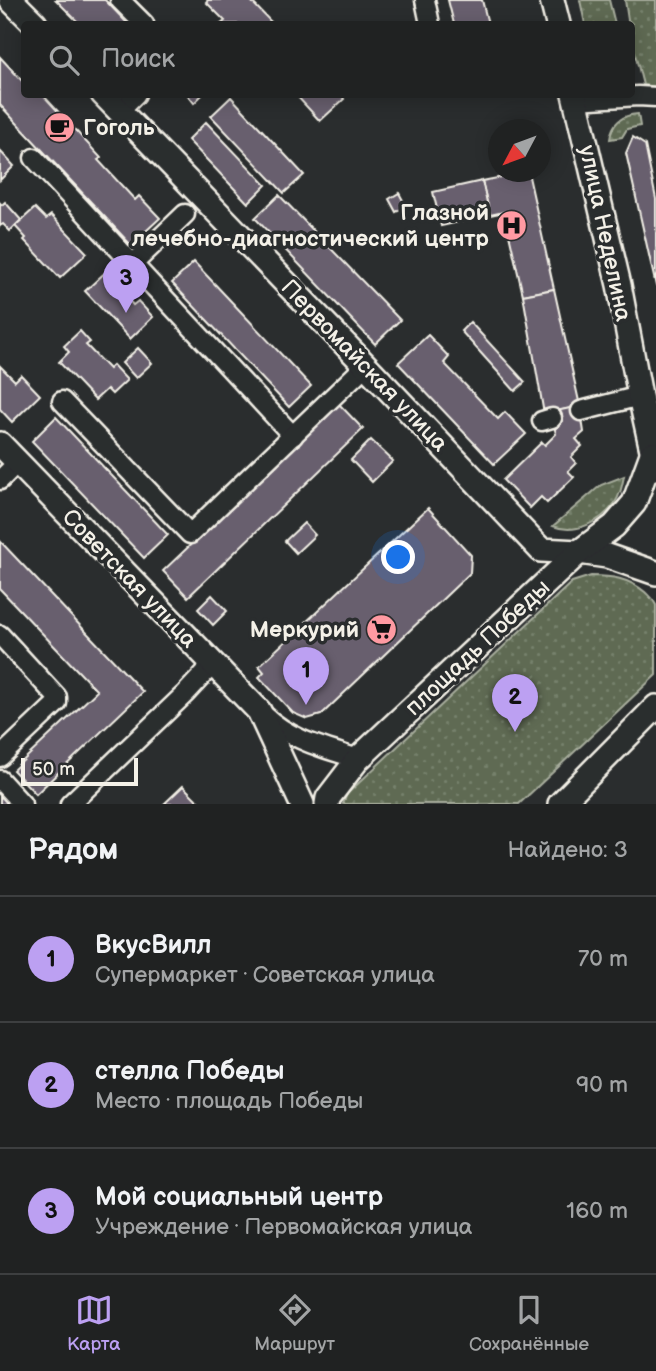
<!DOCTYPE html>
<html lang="ru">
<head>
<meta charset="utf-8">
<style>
	body { margin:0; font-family:"Balsamiq Sans",sans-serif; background:#282a2a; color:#f1f3f6 }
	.compass { position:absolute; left:488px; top:119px; width:63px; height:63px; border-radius:50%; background:#202222; box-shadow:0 4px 18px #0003; rotate:229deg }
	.scale { position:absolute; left:21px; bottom:18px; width:117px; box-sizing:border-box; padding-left:7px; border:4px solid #f4f1e8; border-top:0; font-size:19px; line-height:24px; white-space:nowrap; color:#f4f1e8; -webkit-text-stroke:5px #2a2d2e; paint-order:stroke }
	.you { position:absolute; left:399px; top:558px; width:24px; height:24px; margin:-18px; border:5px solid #fff; border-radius:50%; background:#1a73e8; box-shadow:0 0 0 10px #1a73e833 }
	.badge { display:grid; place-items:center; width:46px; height:46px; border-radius:50%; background:#bca0f2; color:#111; font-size:23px; font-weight:700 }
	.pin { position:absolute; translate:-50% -58px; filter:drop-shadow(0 2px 4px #0008) }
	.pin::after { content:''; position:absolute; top:37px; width:24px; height:21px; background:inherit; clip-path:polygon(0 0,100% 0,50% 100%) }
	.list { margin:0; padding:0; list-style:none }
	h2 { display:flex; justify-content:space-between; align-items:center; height:91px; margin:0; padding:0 28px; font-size:30px }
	h2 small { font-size:23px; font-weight:400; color:#a2a4a5 }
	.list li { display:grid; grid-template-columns:46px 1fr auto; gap:21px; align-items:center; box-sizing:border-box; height:126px; padding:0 28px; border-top:2px solid #3d3f40 }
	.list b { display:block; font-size:26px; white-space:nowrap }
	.list p { margin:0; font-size:23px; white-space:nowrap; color:#a2a4a5 }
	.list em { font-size:23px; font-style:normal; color:#a2a4a5 }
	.icon { flex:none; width:38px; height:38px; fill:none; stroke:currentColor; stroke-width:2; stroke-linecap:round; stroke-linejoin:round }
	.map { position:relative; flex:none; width:656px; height:804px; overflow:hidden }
	.search { position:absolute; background:#202222; box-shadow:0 4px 18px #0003; left:21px; right:21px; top:21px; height:77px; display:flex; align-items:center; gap:18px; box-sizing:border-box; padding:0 24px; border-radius:7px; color:#a2a4a5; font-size:26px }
	.sheet { height:469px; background:#202222 }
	nav { display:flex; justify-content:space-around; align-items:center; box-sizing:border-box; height:98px; border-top:2px solid #3d3f40; background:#202222; font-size:19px; color:#a2a4a5 }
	nav a { display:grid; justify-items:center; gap:4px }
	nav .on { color:#bca0f2 }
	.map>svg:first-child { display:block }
	.grass { fill:url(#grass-dots); stroke:#a9ae9e; stroke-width:2 }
	.building { fill:#675e6e; stroke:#f4f1e8; stroke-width:2 }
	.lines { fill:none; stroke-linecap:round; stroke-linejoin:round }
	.minor-casing { stroke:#f4f1e8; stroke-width:23 }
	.major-casing { stroke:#f4f1e8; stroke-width:28 }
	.minor { stroke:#2a2d2e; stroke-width:18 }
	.major { stroke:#2a2d2e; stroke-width:23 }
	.labels { text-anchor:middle; stroke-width:7; stroke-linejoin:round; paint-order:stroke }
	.poi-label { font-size:23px; font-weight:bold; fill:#f4f1e8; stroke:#2a2d2e; text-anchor:end }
	.street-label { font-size:23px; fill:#f4f1e8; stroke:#2a2d2e }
</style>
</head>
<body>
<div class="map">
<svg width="656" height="804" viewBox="0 0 656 804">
	<defs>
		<pattern id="grass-dots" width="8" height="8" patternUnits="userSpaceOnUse" patternTransform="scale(1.75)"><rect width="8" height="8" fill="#5e6b53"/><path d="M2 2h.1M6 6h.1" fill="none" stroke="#76816c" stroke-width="1.8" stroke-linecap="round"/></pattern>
	</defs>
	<rect width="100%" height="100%" fill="#2a2d2e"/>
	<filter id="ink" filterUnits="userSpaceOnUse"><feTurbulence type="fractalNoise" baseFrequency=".0143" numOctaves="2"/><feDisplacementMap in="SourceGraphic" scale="14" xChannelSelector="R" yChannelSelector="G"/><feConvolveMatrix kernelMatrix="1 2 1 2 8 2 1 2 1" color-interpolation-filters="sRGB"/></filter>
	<g filter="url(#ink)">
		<!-- grass -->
		<g class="grass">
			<path d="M580,0h29l6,24h-30z"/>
			<path d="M625,0h31v87l-13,-2 -11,-43 1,-6 -1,-3v-9l-4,-4z"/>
			<path d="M638,114l2,12 -13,3 -5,8 -12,2c2,-16 12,-24 28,-25z"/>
			<path d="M624,476c-2,10 -4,20 -10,28 -13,18 -39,31 -61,22l48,-41z"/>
			<path d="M591,576c21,0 37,2 54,16 5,5 8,7 11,13v70l-137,129h-176l4,-10 225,-212z"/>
		</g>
		<!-- building -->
		<g class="building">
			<path d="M56,0h49l23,24h-48z"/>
			<path d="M208,0h42l23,24h-52l4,-3 -19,-19z"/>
			<path d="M448,0h34l6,24h-34z"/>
			<path d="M0,57l24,26v11h18l59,64 -3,2 37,40 4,-4 21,22 -29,27 -131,-140z"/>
			<path d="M187,94h16l-9,9z"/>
			<path d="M295,94h45l4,5 -24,22z"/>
			<path d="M231,97l73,78 -20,18 -73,-77z"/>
			<path d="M206,122l60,63 -18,18 -60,-63z"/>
			<path d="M633,137l12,8 11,54v87l-30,-133z"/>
			<path d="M0,151l14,15 -14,14z"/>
			<path d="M528,172l26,117 -31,6 -19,-83 -14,3 -8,-34z"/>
			<path d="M482,181l8,34 -49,11 -8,-34z"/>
			<path d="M399,193l7,13 -10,6 -7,-13z"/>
			<path d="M279,195l121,125 -25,24 -120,-126z"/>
			<path d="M5,202l16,18 -11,11 -7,-7 -3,2v-23l2,2z"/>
			<path d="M35,208l11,11 5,-4 36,38 -27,25 -36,-38 2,-2 -11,-12z"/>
			<path d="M194,262l117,124 -22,21 -117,-124z"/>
			<path d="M109,269l15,16 -5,4 14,16 5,-4 15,16 -23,22 -45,-48z"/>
			<path d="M554,289l26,117 -36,8 -21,-119z"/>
			<path d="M470,322l55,60 -10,9 -54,-60z"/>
			<path d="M80,331l10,11 -4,3 23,24 4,-4 14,15 -15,14 -5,-5 -12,11 -36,-38 10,-10 -5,-6z"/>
			<path d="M428,335l21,22 -5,6 54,56 7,-7 21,22 -32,30 -96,-101z"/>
			<path d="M138,348l14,15 -16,15 -14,-15z"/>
			<path d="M0,366l15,15 6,-6 19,20 -28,27 -12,-13z"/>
			<path d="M339,404l24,25 -175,168 -25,-26z"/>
			<path d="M580,406l4,26 -8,7 6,7 -11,11 5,6 -8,8 6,6 -27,26 -6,-6 -11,11 -27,-28 39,-38 3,3 11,-11 -5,-22z"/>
			<path d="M56,417l112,118 -24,23 -112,-117z"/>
			<path d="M371,440l22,21 -21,21 -21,-22z"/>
			<path d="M428,508l43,47 -1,18 -149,142 -14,4 -14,-6 -34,-36 5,-5 -5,-6z"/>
			<path d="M304,523l11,12 -19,18 -11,-12z"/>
			<path d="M0,541l143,151 -107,102 -23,-24 84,-79 -97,-102z"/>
			<path d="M212,595l15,16 -14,14 -15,-16z"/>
			<path d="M183,786l18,18h-37z"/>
			<path d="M0,790l13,14h-13z"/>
		</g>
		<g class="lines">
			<defs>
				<g id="minor">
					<path d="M120,0l24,24"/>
					<path d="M425,0l5,24"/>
					<path d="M576,100l62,-4 18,1"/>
					<path d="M119,111l17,-17"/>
					<path d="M34,158l259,278"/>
					<path d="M133,264l52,-50"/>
					<path d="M62,401l128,133 176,-169"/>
					<path d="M581,411l59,-15"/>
					<path d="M542,421l10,-3"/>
					<path d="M0,480l18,-18"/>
					<path d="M0,635l57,62v6l-57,54"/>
					<path d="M264,715c28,26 58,32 94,44"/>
					<path d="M0,780l22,24"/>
					<path d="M70,804l116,-111 27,-29"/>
				</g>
				<g id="major">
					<path d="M11,0l24,24"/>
					<path d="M552,0l6,24"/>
					<path d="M103,94l270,279 168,177 38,2 28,4 49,17"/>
					<path d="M574,94l45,191 21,111 16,72"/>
					<path d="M0,444l259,267 43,93"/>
					<path d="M327,804l1,-6 30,-39 221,-207 35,-26 20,-23 18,-49"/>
					<path d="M560,804l96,-97"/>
				</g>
			</defs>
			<!-- minor casing -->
			<use href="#minor" class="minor-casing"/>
			<!-- major casing -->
			<use href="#major" class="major-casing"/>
			<!-- minor -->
			<use href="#minor" class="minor"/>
			<!-- major -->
			<use href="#major" class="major"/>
		</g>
	</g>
	<!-- icons -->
	<defs>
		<symbol id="cafe-disc" viewBox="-11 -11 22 22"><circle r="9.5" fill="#ff9aa2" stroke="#2a2d2e"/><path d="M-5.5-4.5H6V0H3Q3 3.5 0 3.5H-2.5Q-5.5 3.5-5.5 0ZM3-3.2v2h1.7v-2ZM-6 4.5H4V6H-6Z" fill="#111"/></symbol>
		<symbol id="hospital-disc" viewBox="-11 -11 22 22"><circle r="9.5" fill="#ff9aa2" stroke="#2a2d2e"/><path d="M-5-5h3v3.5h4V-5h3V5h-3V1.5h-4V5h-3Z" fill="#111"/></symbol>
		<symbol id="supermarket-disc" viewBox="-11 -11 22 22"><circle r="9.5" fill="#ff9aa2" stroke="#2a2d2e"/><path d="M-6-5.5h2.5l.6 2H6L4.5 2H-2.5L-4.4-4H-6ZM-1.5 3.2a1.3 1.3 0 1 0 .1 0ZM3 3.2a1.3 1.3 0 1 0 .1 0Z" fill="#111"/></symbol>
	</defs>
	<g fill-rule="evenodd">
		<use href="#cafe-disc" x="42" y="110" width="35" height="35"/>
		<use href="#hospital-disc" x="494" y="208" width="35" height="35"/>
		<use href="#supermarket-disc" x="364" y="612" width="35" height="35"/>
	</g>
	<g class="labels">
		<!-- poi labels -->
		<g class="poi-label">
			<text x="83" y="135" text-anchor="start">Гоголь</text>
			<text x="489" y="220">Глазной<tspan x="489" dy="26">лечебно-диагностический центр</tspan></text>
			<text x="359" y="637">Меркурий</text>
		</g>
		<!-- street labels -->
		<g class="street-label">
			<text transform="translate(606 233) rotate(78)" y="8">улица Неделина</text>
			<text transform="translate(365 365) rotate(46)" y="8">Первомайская улица</text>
			<text transform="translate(130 578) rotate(46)" y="8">Советская улица</text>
			<text transform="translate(477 647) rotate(-43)" y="8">площадь Победы</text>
		</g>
	</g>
</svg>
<svg class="compass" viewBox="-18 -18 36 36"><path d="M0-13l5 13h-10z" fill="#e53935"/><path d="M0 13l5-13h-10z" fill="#a2a4a5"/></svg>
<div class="scale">50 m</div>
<div class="you"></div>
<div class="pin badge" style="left:306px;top:705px">1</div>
<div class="pin badge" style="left:515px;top:732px">2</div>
<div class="pin badge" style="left:126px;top:313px">3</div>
<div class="search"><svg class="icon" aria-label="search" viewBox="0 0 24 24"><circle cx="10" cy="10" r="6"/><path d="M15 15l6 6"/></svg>Поиск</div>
</div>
<section class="sheet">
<h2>Рядом<small>Найдено: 3</small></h2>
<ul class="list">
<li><span class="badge">1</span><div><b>ВкусВилл</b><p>Супермаркет · Советская улица</p></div><em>70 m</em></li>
<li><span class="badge">2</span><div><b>стелла Победы</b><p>Место · площадь Победы</p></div><em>90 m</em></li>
<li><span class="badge">3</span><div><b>Мой социальный центр</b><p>Учреждение · Первомайская улица</p></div><em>160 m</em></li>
</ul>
</section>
<nav>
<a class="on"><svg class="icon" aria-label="map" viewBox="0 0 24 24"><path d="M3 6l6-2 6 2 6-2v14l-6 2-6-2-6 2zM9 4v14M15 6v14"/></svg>Карта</a>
<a><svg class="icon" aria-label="directions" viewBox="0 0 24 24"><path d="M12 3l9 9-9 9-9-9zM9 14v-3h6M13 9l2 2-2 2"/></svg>Маршрут</a>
<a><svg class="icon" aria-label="saved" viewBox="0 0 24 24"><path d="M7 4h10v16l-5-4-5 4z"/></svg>Сохранённые</a>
</nav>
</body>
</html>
